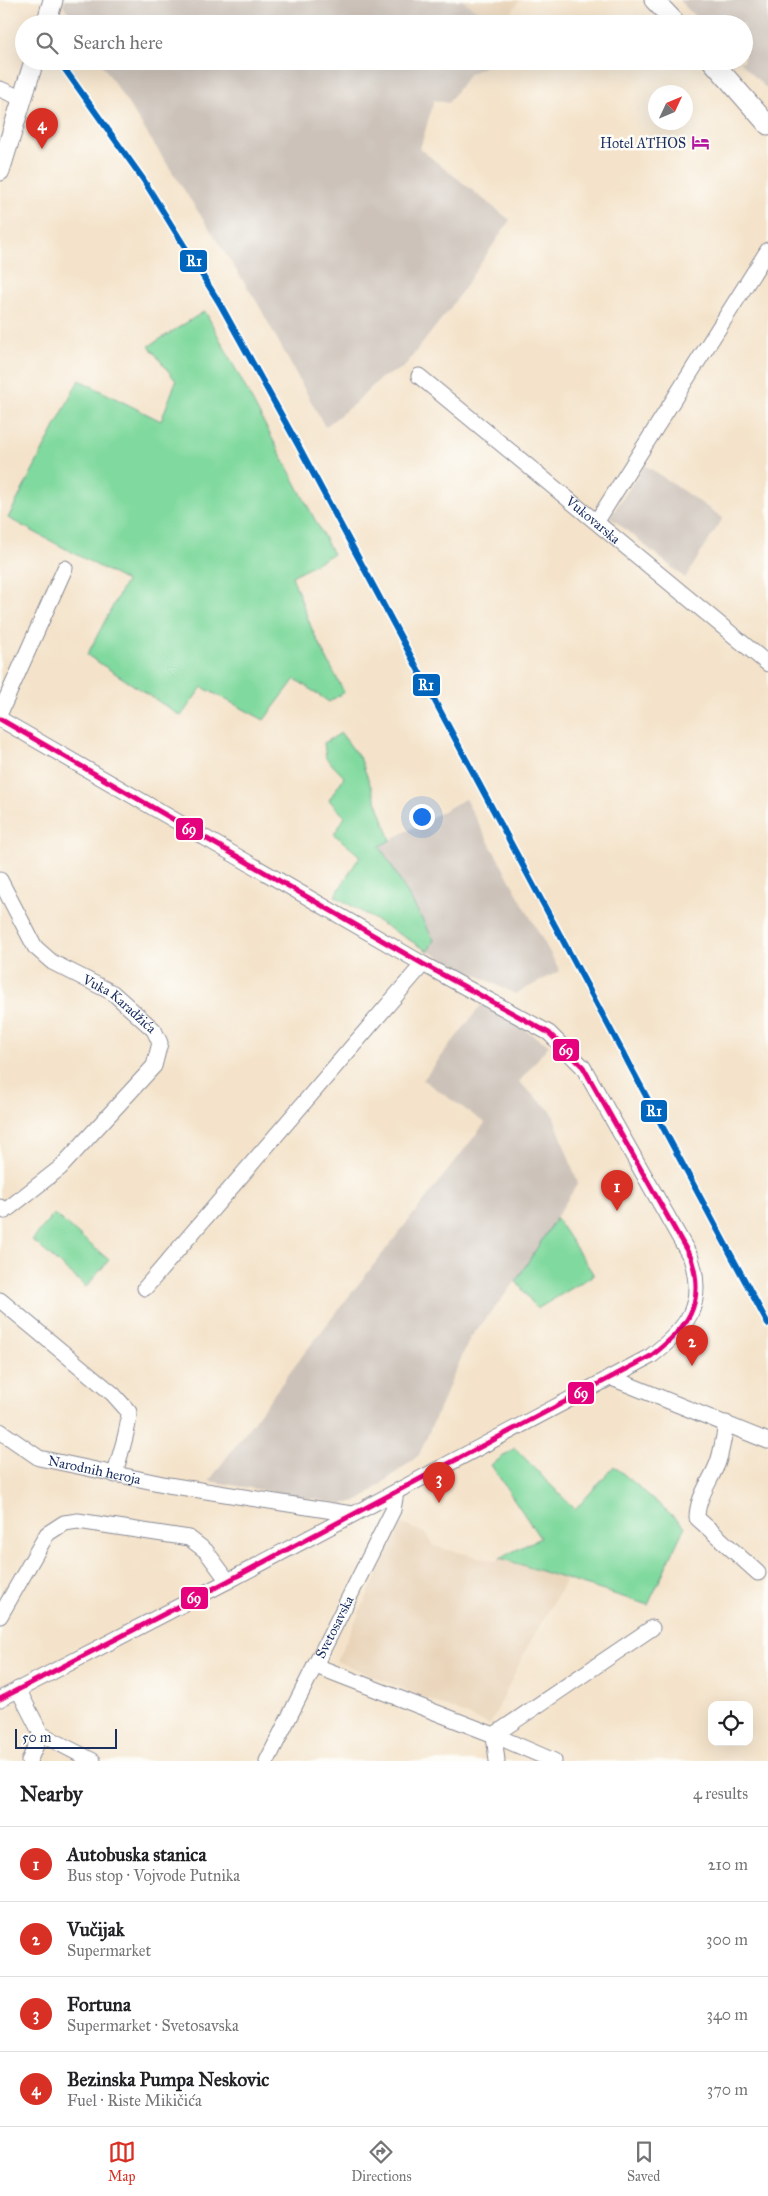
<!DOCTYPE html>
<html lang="en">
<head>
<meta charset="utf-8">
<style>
	body { margin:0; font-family:"IM FELL Great Primer",serif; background:#f6f6f6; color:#202124 }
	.controls { position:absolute; right:15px; bottom:15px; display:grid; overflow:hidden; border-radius:10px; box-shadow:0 5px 20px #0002 }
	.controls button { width:45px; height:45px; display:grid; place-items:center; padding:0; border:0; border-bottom:1px solid #e0e0e0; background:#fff; color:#202124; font:25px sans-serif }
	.compass { position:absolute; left:648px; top:85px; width:45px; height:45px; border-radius:50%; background:#fff; box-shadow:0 5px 20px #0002; rotate:46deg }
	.scale { position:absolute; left:15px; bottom:12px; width:102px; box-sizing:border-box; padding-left:5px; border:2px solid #1b2f5e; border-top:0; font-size:14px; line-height:18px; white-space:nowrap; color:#1b2f5e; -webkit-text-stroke:4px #fdfcf7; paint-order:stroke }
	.you { position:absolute; left:421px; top:816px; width:18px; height:18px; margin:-12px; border:4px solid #fff; border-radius:50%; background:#1a73e8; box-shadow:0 0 0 8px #1a73e833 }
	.badge { display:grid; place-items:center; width:32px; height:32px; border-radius:50%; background:#d93025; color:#fff; font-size:16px; font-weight:700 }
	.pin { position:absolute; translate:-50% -41px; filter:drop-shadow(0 1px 2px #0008) }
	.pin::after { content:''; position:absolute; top:26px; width:18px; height:15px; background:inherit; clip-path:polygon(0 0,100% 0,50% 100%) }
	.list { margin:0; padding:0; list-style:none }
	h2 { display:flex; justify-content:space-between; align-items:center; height:65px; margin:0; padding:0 20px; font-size:21px }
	h2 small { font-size:16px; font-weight:400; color:#757577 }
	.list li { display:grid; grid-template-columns:32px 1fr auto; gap:15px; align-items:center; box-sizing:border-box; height:75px; padding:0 20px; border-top:1px solid #e0e0e0 }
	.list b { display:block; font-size:19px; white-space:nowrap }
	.list p { margin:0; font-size:16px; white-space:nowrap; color:#757577 }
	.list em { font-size:16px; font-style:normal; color:#757577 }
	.icon { flex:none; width:28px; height:28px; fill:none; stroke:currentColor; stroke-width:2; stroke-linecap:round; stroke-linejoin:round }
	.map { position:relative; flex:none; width:768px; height:1761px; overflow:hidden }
	.search { position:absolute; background:#fff; box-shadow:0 5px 20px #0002; left:15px; right:15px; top:15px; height:55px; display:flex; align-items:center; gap:12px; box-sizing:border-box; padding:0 18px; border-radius:28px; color:#757577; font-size:19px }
	.sheet { height:365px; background:#fff }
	nav { display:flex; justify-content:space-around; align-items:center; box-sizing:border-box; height:70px; border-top:1px solid #e0e0e0; background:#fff; font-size:14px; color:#757577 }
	nav a { display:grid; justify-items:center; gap:2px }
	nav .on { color:#d93025 }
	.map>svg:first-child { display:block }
	.built { fill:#e9d4b9 }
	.industrial { fill:#ccc2b9 }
	.green { fill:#80d99e; stroke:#4e847e }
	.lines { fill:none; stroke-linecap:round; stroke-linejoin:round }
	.minor-casing { stroke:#888994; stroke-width:17 }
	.major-casing { stroke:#888994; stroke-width:21 }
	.minor { stroke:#fff; stroke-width:15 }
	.major { stroke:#fff; stroke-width:19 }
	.bus-1-casing { stroke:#fdfcf7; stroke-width:9 }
	.bus-1 { stroke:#e5007d; stroke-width:5 }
	.rail-1-casing { stroke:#fdfcf7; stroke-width:10 }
	.rail-1 { stroke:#0065bd; stroke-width:6 }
	.labels { text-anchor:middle; stroke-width:5; stroke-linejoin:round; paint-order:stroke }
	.poi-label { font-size:14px; fill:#1b2f5e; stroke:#fdfcf7; text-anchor:end }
	.street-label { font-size:14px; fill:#1b2f5e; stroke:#fdfcf7 }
	.line-badge { stroke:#fdfcf7; stroke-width:2 }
	.badge-label { font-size:14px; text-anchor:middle; font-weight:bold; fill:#fff }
</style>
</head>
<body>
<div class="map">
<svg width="768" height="1761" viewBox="0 0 768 1761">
	<rect width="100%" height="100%" fill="#fdfcf7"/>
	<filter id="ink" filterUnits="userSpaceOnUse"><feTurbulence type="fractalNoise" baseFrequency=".02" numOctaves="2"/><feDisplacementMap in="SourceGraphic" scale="10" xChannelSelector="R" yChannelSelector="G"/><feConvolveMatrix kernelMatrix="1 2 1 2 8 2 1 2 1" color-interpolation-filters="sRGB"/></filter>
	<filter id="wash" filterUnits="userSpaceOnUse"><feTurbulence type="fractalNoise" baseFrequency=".0096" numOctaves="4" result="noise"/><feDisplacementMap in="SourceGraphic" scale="20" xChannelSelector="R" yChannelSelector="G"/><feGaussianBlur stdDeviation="1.12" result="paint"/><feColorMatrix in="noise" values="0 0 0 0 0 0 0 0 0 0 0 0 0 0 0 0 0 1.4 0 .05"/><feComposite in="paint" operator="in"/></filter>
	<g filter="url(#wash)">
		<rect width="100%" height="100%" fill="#f4e3ca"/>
		<!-- built -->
		<g class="built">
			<path d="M462,0h58l-17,24h-6z"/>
			<path d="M402,1524l25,10 6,12 62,15 5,-3 67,20 -41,72 -36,75 -154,-64z"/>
		</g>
		<!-- industrial -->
		<g class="industrial">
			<path d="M65,0h397l35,24h-421l-13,-19z"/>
			<path d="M679,0h89v90l-29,-29h5v-37h-42z"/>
			<path d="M100,61h387l-1,5 -17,8 -21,29 -14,-3 -14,49 90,71 -59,87 -48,61 -22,10 -27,26 -29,23 -68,-125z"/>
			<path d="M645,465l78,53 -38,60 -75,-61z"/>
			<path d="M465,799l95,172 -45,23 -87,-43 6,-12 -54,-93z"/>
			<path d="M482,1004l67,41 -30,37 33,30 26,71 -62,98 -46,57 -51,117 -59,45 -17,4 -134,-23 97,-130 179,-228 -62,-43z"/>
		</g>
		<!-- green -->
		<g class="green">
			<path d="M205,311l128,243 -41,22 21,56 31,60 -15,10 -34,-23 -31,41 -62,-33 -21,29 -94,-61 39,-74 -118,-63 71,-138 82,41 15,-40 -27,-35z"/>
			<path d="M341,733l20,27 30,80 -11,6 54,94 -6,11 -93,-55 25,-40 -26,-22 11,-17 -16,-17 15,-23 -18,-19 -2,-15z"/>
			<path d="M54,1214l55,46 -23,27 -54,-47z"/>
			<path d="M556,1218l38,57 -57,34 -21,-28z"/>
			<path d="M515,1448l60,62 39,-44 71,60 -37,79 -148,-47 40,-20 -49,-73z"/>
		</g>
	</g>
	<g filter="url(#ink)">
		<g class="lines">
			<defs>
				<g id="minor">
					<path d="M0,89l21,9"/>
					<path id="s1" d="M419,376l349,288"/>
					<path d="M597,521l171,-271"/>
					<path d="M0,713l65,-145"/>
					<path d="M0,719l423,245 126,69 34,34 108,191c15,47 -4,70 -40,98l-423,225 -228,118"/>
					<path id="s2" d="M0,880l35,67 17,15 61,31 41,37 6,13 -6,23 -94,102 -55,43 -5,-4"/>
					<path d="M145,1288l278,-324"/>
					<path d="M0,1300l113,94 16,18c0,21 -10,42 -14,63"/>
					<path d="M612,1378l156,63"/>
					<path d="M726,1423c-2,14 -4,27 -8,39 -7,19 -21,35 -21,56l61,55"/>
					<path id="s3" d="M0,1431l39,27 129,27 184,29"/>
					<path d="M0,1616l47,-82 17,-11 14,-2 111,17 17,13 22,30"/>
					<path d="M316,1666l178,69 60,26"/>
					<path d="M18,1689l23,45 52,27"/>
					<path d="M29,1761l12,-27"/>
					<path id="s4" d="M267,1761l126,-251 3,-18"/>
					<path d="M497,1761l-3,-26 158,-107"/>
				</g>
				<g id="major">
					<path d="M654,0l23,24"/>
					<path d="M46,24l7,-24"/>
					<path d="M712,61l56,64"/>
					<path d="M0,171l34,-110"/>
				</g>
			</defs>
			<!-- minor casing -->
			<use href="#minor" class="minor-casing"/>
			<!-- major casing -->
			<use href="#major" class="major-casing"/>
			<!-- minor -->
			<use href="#minor" class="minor"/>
			<!-- major -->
			<use href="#major" class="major"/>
			<defs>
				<path id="bus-1" d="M0,719l423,245 126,69 34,34 108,191c15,47 -4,70 -40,98l-423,225 -228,118"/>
			</defs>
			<!-- bus-1 casing -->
			<use href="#bus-1" class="bus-1-casing"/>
			<!-- bus-1 -->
			<use href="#bus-1" class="bus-1"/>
			<defs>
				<path id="rail-1" d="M59,61l84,118 77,125 78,141 470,879"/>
			</defs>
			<!-- rail-1 casing -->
			<use href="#rail-1" class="rail-1-casing"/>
			<!-- rail-1 -->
			<use href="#rail-1" class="rail-1"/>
		</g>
	</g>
	<!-- icons -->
	<defs>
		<symbol id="hotel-bare" viewBox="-9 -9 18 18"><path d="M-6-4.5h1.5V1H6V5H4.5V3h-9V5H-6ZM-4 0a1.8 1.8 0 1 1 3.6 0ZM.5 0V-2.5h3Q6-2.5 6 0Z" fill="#b5179e" stroke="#fdfcf7" stroke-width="2.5" paint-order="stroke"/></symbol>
	</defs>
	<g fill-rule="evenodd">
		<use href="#hotel-bare" x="688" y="130" width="25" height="25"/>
	</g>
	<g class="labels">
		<!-- poi labels -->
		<g class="poi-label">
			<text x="686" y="148">Hotel ATHOS</text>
		</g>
		<!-- street labels -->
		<g class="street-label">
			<text dy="5" stroke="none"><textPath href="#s1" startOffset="226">Vukovarska</textPath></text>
			<text dy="5" stroke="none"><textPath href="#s2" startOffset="178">Vuka Karadžića</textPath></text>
			<text dy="5" stroke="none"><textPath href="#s3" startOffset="104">Narodnih heroja</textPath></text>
			<text dy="5" stroke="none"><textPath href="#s4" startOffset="150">Svetosavska</textPath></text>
		</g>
	</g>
	<g class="line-badge">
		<rect x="179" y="249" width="29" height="24" rx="5" fill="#0065bd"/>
		<rect x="412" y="673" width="29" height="24" rx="5" fill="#0065bd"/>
		<rect x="175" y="817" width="29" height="24" rx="5" fill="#e5007d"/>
		<rect x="552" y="1038" width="28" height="24" rx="5" fill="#e5007d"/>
		<rect x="640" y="1099" width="28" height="24" rx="5" fill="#0065bd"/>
		<rect x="567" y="1381" width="28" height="24" rx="5" fill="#e5007d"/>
		<rect x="180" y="1586" width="29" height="24" rx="5" fill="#e5007d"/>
	</g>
	<g class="badge-label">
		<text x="194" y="266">R1</text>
		<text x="426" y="690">R1</text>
		<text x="189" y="834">69</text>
		<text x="566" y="1055">69</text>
		<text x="654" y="1116">R1</text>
		<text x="581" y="1398">69</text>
		<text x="194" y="1603">69</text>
	</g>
</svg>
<div class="controls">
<button><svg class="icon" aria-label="locate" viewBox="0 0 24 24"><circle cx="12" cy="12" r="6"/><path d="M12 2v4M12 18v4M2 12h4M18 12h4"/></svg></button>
</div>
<svg class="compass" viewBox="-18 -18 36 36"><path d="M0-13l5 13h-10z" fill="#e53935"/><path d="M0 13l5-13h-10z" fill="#757577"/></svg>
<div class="scale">50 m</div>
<div class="you"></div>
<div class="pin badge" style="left:617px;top:1211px">1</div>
<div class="pin badge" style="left:692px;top:1366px">2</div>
<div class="pin badge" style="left:439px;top:1503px">3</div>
<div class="pin badge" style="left:42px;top:149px">4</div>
<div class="search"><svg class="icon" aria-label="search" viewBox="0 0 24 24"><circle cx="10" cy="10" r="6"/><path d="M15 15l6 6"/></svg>Search here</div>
</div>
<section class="sheet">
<h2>Nearby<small>4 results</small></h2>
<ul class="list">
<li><span class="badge">1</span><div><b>Autobuska stanica</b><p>Bus stop · Vojvode Putnika</p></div><em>210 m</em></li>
<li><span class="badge">2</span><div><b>Vučijak</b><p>Supermarket</p></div><em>300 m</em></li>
<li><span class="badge">3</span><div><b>Fortuna</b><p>Supermarket · Svetosavska</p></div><em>340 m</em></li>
<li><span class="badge">4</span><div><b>Bezinska Pumpa Neskovic</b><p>Fuel · Riste Mikičića</p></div><em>370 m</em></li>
</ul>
</section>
<nav>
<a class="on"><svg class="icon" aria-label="map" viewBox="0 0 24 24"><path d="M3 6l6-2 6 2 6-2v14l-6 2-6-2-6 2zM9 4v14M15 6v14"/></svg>Map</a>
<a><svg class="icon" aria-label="directions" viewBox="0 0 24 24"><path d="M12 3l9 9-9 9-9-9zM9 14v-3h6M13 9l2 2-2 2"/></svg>Directions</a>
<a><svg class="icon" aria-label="saved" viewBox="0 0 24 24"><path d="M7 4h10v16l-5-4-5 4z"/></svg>Saved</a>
</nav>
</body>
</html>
